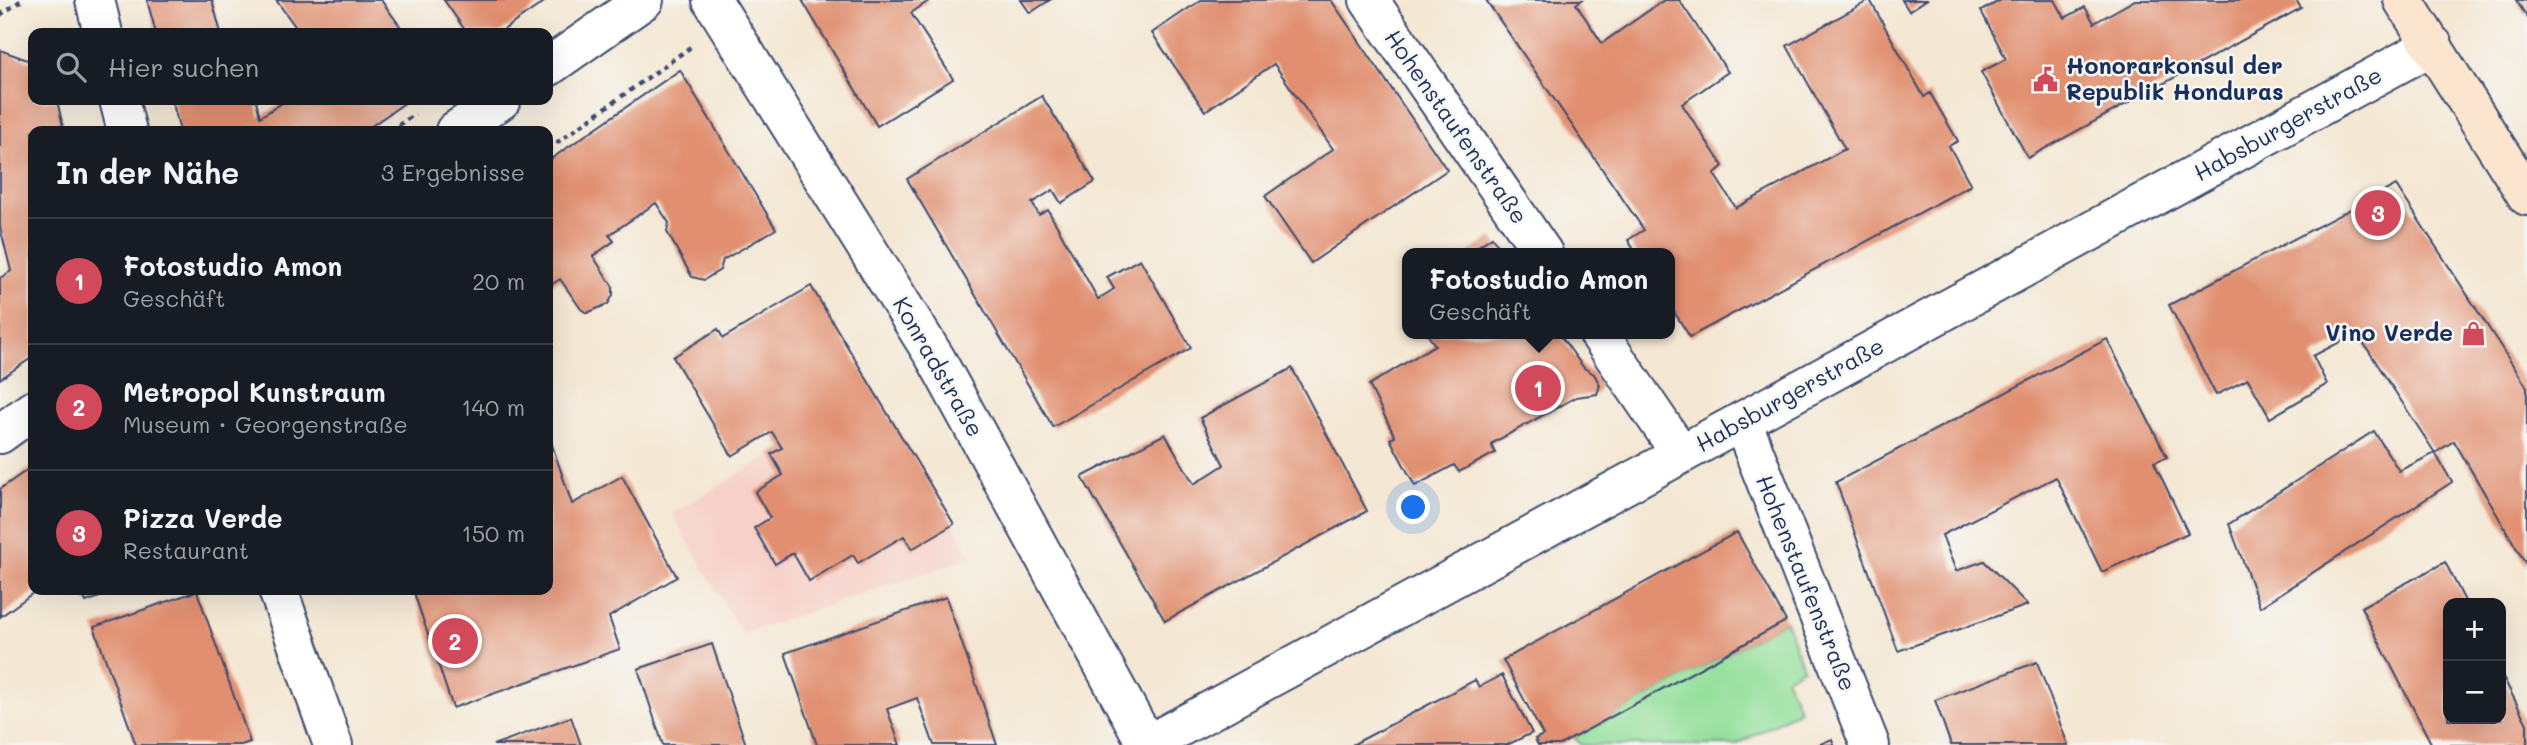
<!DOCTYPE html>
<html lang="de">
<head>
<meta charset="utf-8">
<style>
	body { margin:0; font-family:Mali,sans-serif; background:#242831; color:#f1f3f6 }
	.controls { position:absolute; right:21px; bottom:21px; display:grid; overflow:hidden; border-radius:14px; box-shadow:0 7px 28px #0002 }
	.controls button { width:63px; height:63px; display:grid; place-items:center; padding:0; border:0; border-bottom:2px solid #363941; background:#171b24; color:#f1f3f6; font:35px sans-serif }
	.you { position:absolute; left:1414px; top:508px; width:24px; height:24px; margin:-18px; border:5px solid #fff; border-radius:50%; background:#1a73e8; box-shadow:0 0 0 10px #1a73e833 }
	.badge { display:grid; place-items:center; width:46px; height:46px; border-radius:50%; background:#d1495b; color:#fff; font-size:23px; font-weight:700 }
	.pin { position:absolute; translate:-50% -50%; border:4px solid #fff; box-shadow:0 2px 7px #0006 }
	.popup { position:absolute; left:1402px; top:248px; width:273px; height:91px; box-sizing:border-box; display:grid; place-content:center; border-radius:14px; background:#171b24; filter:drop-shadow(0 2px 5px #0005); font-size:23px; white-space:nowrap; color:#9ea1a6 }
	.popup b { font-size:26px; color:#f1f3f6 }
	.popup::after { content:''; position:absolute; left:50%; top:100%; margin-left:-14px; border:14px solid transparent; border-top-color:#171b24 }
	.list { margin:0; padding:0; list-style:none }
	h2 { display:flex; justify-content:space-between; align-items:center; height:91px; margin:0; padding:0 28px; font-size:30px }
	h2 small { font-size:23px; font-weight:400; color:#9ea1a6 }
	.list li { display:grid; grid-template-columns:46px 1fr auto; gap:21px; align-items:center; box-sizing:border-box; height:126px; padding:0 28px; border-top:2px solid #363941 }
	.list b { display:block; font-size:26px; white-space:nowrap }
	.list p { margin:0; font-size:23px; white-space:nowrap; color:#9ea1a6 }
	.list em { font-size:23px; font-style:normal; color:#9ea1a6 }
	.icon { flex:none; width:38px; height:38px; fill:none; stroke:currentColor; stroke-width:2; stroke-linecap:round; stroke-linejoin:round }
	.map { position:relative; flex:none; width:2527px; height:745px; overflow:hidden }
	.search { position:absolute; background:#171b24; box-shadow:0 7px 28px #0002; left:28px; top:28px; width:525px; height:77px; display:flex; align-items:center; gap:18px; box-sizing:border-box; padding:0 24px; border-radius:14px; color:#9ea1a6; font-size:26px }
	.panel { position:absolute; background:#171b24; box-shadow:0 7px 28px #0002; left:28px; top:126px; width:525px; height:469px; border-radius:14px }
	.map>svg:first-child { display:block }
	.built { fill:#f7d1c9 }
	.green { fill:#95e09c; stroke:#58887d; stroke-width:2 }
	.building { fill:#e18f6f }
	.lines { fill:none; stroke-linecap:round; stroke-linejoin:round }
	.street-casing { stroke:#3c4b70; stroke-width:42 }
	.secondary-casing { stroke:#3c4b70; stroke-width:42 }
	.path { stroke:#3c4b70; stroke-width:4.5; stroke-dasharray:5 5; stroke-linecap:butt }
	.street { stroke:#fff; stroke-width:38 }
	.secondary { stroke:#fbe5cf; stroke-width:38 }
	.labels { text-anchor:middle; stroke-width:5; stroke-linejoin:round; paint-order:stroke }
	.poi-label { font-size:23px; font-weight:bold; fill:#1b2f5e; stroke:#f6f6f2; text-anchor:start }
	.street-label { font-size:23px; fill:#1b2f5e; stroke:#f6f6f2 }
</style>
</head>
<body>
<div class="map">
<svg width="2527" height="745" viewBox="0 0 2527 745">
	<rect width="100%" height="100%" fill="#f6f6f2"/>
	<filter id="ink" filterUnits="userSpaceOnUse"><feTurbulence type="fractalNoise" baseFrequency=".0143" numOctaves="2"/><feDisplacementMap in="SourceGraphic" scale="14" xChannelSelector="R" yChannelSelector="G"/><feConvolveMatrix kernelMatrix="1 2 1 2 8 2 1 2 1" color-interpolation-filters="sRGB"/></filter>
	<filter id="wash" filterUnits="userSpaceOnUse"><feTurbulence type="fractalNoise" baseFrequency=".00686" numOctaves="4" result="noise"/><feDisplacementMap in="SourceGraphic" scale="28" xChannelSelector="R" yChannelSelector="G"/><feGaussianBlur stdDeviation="1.57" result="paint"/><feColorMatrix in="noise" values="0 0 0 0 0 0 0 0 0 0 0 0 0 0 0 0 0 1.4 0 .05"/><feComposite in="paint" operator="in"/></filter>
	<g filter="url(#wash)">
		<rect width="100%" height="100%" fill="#f4e7d3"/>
		<!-- built -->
		<path class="built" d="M876,392l97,165 -231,77 -70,-120z"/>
		<!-- green -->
		<path class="green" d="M1786,621l17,47 -17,10 14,32 -64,35h-155l-7,-8z"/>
		<g id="blocks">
			<!-- building -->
			<g class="building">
				<path d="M147,0h65l9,33h-65z"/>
				<path d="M276,0h105l24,33h-105z"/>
				<path d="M444,0h103l-48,33h-32z"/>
				<path d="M802,0h128l-19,13 42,66 -76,47z"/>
				<path d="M1021,0h29l-20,13z"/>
				<path d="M1201,0h130l116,170 -136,93 -46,-67 68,-47 -59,-85 -69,47 -53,-78z"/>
				<path d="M1486,0h96l-6,4 26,39 62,-43h15l49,72 -46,32 41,62 -9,8 22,34 109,-59 -58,-103 83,-46 54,97 6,-4 28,48 -9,5 22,39 -281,152 -21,-33v-51h-33l-8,-13 16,-10z"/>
				<path d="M1902,0h24l-17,11z"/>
				<path d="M2001,0h54l10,18 20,-11 9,16 41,-23h161l5,8 -273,150 -47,-86 25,-13 -25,-48z"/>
				<path d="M2516,0h11v17z"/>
				<path d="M0,50l33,12v38h24l7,31h-31v226l-33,22v-101l11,-7 -11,-44z"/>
				<path d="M680,70l96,159 -53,31 -3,10 -16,10 -12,-3 -25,-45 2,-9 -13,-20 -47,32 5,6 -21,15 20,31v8l-5,9 -21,9 -6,-4 -21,-30 -12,8v-126z"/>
				<path d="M1042,96l53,86 -34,21 -8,-13 -21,13 7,12 9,-5 50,89 16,-10 -7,-12 33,-18 51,89 -138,79 -146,-248z"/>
				<path d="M172,100h84l4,17 27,-17h122l-45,31h-184z"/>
				<path d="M2396,185l131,202v179l-73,-125 -19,12 -78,-120 -44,23 14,28 -57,34 -22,-39 -32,16 -47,-90z"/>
				<path d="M1492,237l11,16h-35z"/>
				<path d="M811,286l143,238 -42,25 -8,-13 -46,27 -5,-8 -44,26 -16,-28 -18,11 -21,-36 16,-10 -15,-26 28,-17 -12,-21 11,-6 -10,-16 -40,24 -59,-99 45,-28 5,9z"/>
				<path d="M1427,334h132l25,34 10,6 6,11 -3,9 -21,3 -85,47 4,9 -36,19 -5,-7 -39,21 -25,-47 5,-2 -26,-52 66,-40z"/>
				<path d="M2107,339l60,118 -13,5 34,71 -86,39 -46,-95 -114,58 14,36 28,-10 44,44 -130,46 -62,-169z"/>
				<path d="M1292,368l75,143 -202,110 -83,-144 83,-43 29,50 30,-19 -24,-47z"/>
				<path d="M2374,431l25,40 36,-18 17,29 -192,125 -31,-83z"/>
				<path d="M548,433l24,71 50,-28 55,101 -68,40 11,32 -167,59 -40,-118h135z"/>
				<path d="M33,466v124h4l-37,27v-128z"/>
				<path d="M1737,532l49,89 -226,124h-22l-3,-6 8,-4 -40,-75z"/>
				<path d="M2445,562l21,41h-18v116h53v-46l26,51v21h-95l-71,-138z"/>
				<path d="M81,590h38l-33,12z"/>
				<path d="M197,591l53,151 -9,3h-105l-42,-118z"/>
				<path d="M946,597l51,148h-63l-17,-47 -30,11 13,36h-83l-32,-92z"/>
				<path d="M712,644l34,101h-83l-25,-76z"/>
				<path d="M2037,662l31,83h-117l-16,-45z"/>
				<path d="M1502,675l30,58 -25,12h-155l123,-65 4,7z"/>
				<path d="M571,717l10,28h-88z"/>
				<path d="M1832,739l2,6h-16z"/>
			</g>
		</g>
	</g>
	<g filter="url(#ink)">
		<use href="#blocks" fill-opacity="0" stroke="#3c4b70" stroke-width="2"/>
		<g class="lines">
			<defs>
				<g id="street">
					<path d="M95,0l8,33"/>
					<path d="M712,0l224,359 211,386 1286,-700"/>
					<path d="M1369,0l174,253"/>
					<path d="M548,67l96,-67"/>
					<path d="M119,100l8,31"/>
					<path d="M455,131l46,-31"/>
					<path d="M1599,334l82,120"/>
					<path d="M1742,421l128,324"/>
					<path d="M0,434l33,-24"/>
					<path d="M278,590l55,155"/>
				</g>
				<path id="secondary" d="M2403,0l124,196"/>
			</defs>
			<!-- street casing -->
			<use href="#street" class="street-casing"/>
			<!-- secondary casing -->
			<use href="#secondary" class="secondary-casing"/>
			<!-- path -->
			<g class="path">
				<path d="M0,15l22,-15"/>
				<path d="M390,131l25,-17"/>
				<path d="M548,149l144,-103"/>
			</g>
			<!-- street -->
			<use href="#street" class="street"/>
			<!-- secondary -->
			<use href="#secondary" class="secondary"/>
		</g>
	</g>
	<!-- icons -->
	<defs>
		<symbol id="civic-bare" viewBox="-9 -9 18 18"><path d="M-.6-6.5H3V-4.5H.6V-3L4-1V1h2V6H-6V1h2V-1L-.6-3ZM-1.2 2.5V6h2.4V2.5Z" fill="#d1495b" stroke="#f6f6f2" stroke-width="2.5" paint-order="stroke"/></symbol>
		<symbol id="shop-bare" viewBox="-9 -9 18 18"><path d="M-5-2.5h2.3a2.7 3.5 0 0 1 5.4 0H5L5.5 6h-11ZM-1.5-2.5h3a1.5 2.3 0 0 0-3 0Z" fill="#d1495b" stroke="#f6f6f2" stroke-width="2.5" paint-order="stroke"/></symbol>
	</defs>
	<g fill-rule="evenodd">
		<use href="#civic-bare" x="2028" y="62" width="35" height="35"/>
		<use href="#shop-bare" x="2456" y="316" width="35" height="35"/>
	</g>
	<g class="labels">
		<!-- poi labels -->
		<g class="poi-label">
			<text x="2066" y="74">Honorarkonsul der<tspan x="2066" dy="26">Republik Honduras</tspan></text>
			<text x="2453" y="341" text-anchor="end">Vino Verde</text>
		</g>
		<!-- street labels -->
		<g class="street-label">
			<text transform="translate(2288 124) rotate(-29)" y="8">Habsburgerstraße</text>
			<text transform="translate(1456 127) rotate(55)" y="8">Hohenstaufenstraße</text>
			<text transform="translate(938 367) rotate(60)" y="8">Konradstraße</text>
			<text transform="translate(1790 395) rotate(-29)" y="8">Habsburgerstraße</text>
			<text transform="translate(1806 583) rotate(68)" y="8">Hohenstaufenstraße</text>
		</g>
	</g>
</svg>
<div class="controls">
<button>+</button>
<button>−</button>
</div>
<div class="you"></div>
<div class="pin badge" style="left:1538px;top:388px">1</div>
<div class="popup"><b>Fotostudio Amon</b>Geschäft</div>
<div class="pin badge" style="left:455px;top:641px">2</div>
<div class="pin badge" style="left:2378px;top:213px">3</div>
<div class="search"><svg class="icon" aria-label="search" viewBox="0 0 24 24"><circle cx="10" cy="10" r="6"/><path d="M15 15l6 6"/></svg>Hier suchen</div>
<section class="panel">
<h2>In der Nähe<small>3 Ergebnisse</small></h2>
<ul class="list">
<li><span class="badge">1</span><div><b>Fotostudio Amon</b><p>Geschäft</p></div><em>20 m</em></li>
<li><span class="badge">2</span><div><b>Metropol Kunstraum</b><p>Museum · Georgenstraße</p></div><em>140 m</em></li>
<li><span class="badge">3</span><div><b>Pizza Verde</b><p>Restaurant</p></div><em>150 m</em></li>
</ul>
</section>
</div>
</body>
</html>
